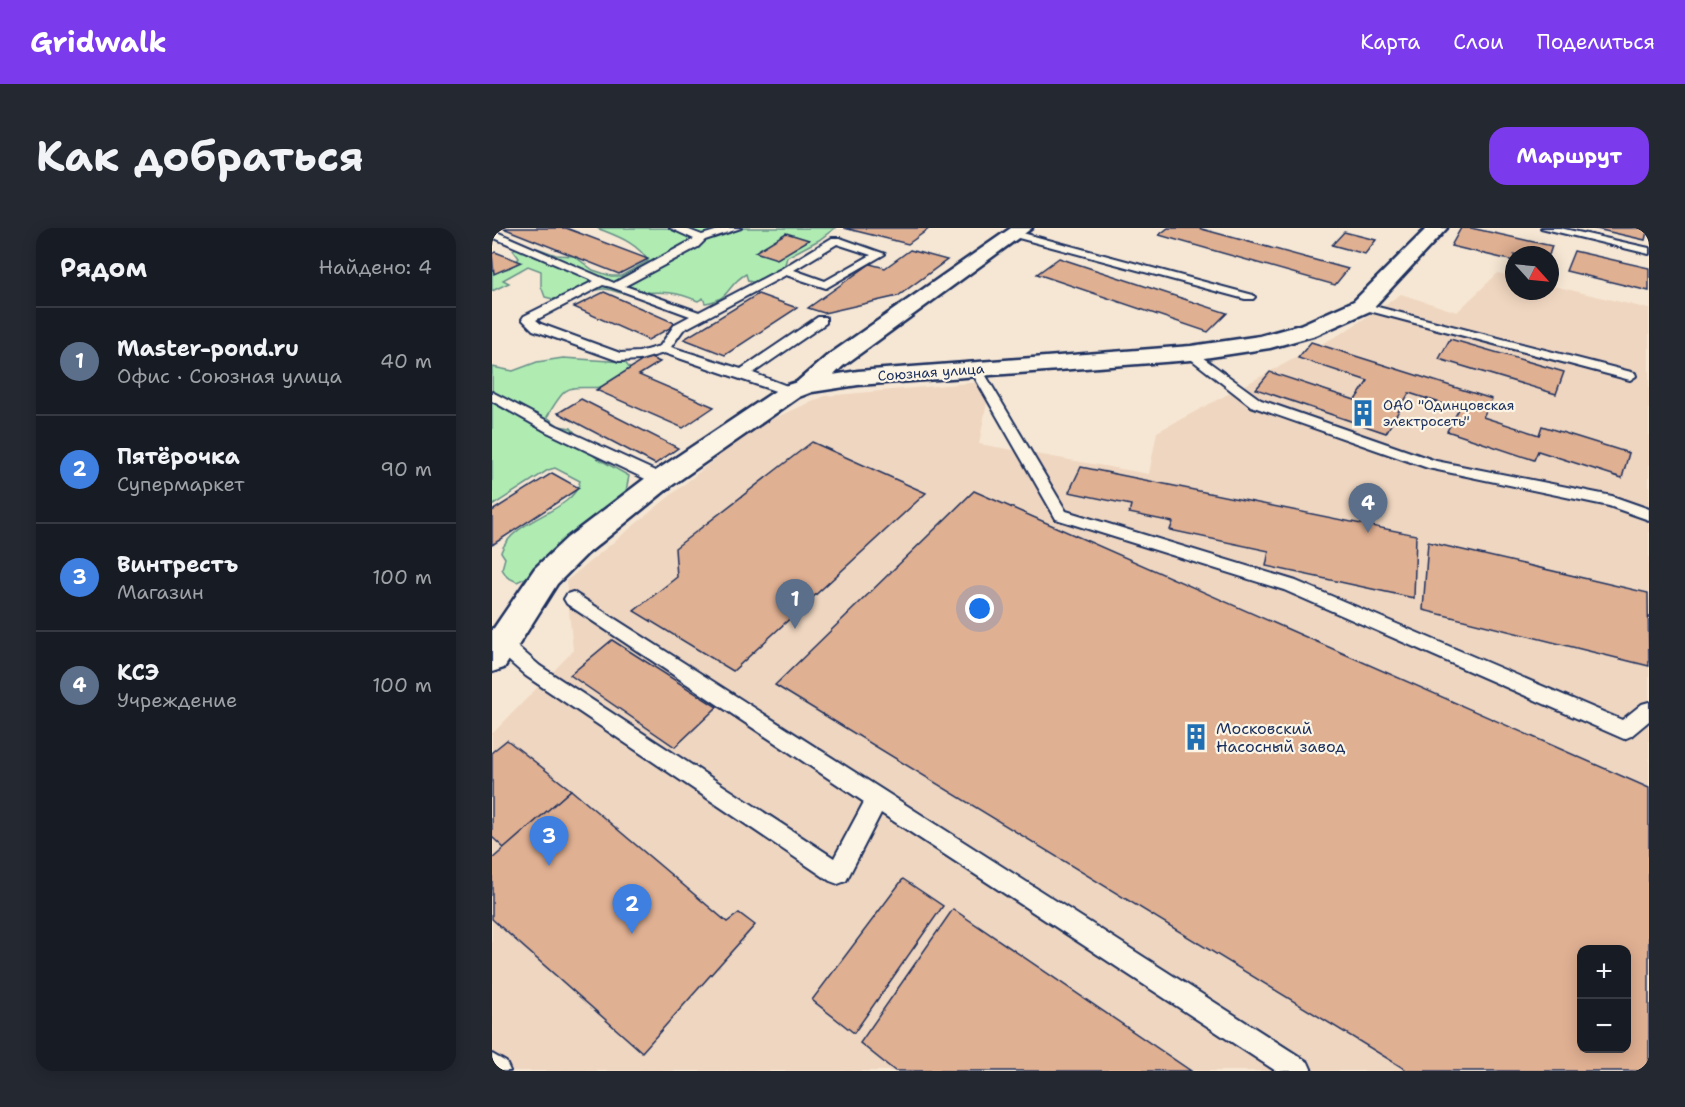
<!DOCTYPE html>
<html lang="ru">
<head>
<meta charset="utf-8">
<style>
	body { margin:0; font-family:"Shantell Sans",sans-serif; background:#242831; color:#f1f3f6 }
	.controls { position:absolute; right:18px; bottom:18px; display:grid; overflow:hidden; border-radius:12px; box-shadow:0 3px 15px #0003 }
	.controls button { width:54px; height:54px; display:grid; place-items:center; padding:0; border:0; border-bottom:2px solid #363941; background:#171b24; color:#f1f3f6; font:30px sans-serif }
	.compass { position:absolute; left:1013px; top:18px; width:54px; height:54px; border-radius:50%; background:#171b24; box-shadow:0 3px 15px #0003; rotate:117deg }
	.you { position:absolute; left:488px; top:381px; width:21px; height:21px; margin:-15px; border:4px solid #fff; border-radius:50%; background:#1a73e8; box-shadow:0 0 0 9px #1a73e833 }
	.badge { display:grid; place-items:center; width:39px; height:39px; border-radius:50%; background:#7c3aed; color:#fff; font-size:20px; font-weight:700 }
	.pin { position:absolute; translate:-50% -50px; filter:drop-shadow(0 2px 3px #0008) }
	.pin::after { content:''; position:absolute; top:32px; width:21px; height:18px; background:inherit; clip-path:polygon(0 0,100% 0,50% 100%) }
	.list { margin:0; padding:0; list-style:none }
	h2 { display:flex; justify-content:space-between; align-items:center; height:78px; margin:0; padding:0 24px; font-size:26px }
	h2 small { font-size:20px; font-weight:400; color:#9ea1a6 }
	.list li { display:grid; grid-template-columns:39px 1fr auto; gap:18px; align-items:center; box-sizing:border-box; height:108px; padding:0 24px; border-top:2px solid #363941 }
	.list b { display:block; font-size:22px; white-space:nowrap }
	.list p { margin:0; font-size:20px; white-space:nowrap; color:#9ea1a6 }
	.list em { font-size:20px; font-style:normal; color:#9ea1a6 }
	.map { position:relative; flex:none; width:1157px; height:843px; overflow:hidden; border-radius:18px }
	header { display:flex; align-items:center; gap:36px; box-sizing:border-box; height:84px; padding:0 30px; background:#7c3aed; color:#fff }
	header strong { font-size:28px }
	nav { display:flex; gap:33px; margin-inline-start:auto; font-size:21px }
	.intro { display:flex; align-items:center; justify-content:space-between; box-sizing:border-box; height:144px; padding:0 36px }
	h1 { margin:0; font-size:42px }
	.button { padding:15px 27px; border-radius:18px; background:#7c3aed; color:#fff; font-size:21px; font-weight:700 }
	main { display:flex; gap:36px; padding:0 36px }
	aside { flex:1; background:#171b24; border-radius:18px; box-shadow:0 3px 15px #0003 }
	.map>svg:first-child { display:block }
	.built { fill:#efd6c0; fill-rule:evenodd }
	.green { fill:#b0ecb2; stroke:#668e88; stroke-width:1.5 }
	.building { fill:#e0b092; stroke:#1b2f5e; stroke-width:1.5; fill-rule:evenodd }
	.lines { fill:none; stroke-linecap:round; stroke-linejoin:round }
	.lane-casing { stroke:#1b2f5e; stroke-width:4 }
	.street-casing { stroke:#1b2f5e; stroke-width:5 }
	.secondary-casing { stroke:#1b2f5e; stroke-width:5 }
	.lane { fill:#fcf5e5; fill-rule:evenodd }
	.street { fill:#fcf5e5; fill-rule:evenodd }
	.secondary { fill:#fcf5e5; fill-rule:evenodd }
	.labels { text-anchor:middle; stroke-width:4.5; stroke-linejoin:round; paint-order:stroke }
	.far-street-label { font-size:14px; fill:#1b2f5e; stroke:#fcf5e5 }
	.far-poi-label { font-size:14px; fill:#1b2f5e; stroke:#fcf5e5; text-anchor:start }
	.poi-label { font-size:16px; fill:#1b2f5e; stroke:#fcf5e5; text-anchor:start }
</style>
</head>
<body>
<header>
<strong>Gridwalk</strong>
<nav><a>Карта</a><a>Слои</a><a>Поделиться</a></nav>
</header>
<div class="intro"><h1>Как добраться</h1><a class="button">Маршрут</a></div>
<main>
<aside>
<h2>Рядом<small>Найдено: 4</small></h2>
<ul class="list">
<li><span class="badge" style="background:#5c6f8a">1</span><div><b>Master-pond.ru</b><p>Офис · Союзная улица</p></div><em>40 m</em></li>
<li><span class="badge" style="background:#3f7fe0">2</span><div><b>Пятёрочка</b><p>Супермаркет</p></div><em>90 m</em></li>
<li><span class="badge" style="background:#3f7fe0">3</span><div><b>Винтрестъ</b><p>Магазин</p></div><em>100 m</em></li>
<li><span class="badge" style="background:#5c6f8a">4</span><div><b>КСЭ</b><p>Учреждение</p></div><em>100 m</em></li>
</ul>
</aside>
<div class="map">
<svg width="1157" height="843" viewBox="0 0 1157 843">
	<rect width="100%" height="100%" fill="#f6e7d4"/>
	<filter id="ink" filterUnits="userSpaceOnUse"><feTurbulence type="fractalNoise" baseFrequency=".0167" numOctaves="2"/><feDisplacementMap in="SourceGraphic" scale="12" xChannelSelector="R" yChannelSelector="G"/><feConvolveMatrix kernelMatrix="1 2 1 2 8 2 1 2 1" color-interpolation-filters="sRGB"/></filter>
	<g filter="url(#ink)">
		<!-- built -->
		<path class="built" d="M1006,45l16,4v14h36v-6l99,24v762h-1157v-337l81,-83 -7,-70 188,-154 71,-31 166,-15 -12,63 170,30 8,-42 187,-100 57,-38 56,18zM1090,722h44v98h-44z"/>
		<!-- green -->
		<g class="green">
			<path d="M105,0h238l-16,12 -32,17 -6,22c-11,4 -22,6 -33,2l-2,-7c-20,11 -15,26 -41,29l-2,-5 -5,3c-32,-14 -46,-7 -77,-8 -6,-1 -12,-5 -18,-4 -23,2 -34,16 -58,8l-4,-11v-15l-13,-5 -25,14 6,3 -17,8v-21c13,1 20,-1 27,-12l-6,-8 6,-4 18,2 19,7 18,1 19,14 18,6h10l27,-15c-11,-19 -32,-25 -51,-33z"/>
			<path d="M71,130l62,4 12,17c-11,3 -22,7 -33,8 -37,3 -35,-8 -57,30l12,9 12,2 24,29 34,19 -3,15 -92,83 -17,8 -10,-5 -5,-8 3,-11 -4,-6c13,-35 72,-39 79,-71l-25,-13 -7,2 -56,36v-139l21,4 24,-9z"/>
		</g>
		<!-- building -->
		<g class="building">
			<path d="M11,0h63l82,31 -29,15z"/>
			<path d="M352,0h86l-22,16z"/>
			<path d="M676,0h30l150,41 -13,16 -176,-50z"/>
			<path d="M969,0h10l81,18 -3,9h-35v6l-63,-15z"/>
			<path d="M1100,0h56l-3,12z"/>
			<path d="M852,4l32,8 -11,14 -33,-9z"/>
			<path d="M294,5l23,7 -32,19 -22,-7z"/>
			<path d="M418,22l37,10 -49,36 -74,17 -16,-5 62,-44 15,4z"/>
			<path d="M1082,23l75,17v23l-83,-20z"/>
			<path d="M3,24l26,10 -27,12 -2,-20z"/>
			<path d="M567,30l168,55 -19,19 -171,-58z"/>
			<path d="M112,64l73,32 -29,16 -74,-33z"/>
			<path d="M266,66l39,14 -72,47 -41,-16z"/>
			<path d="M958,111l114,33 -8,22 -117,-35z"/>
			<path d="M819,114l181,57 -9,18 56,18 3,-9 87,27 -7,25 -84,-27 -4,9 -87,-29 12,-22 -50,-16 -23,40 -130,-44 14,-17 85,28 13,-19 -70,-23z"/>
			<path d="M156,129l12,5 -21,13 75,32 -31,21 -87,-38z"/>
			<path d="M89,171l97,49 -23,16 -97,-51z"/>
			<path d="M320,214l114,51 -193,178 -99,-60 43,-34 -2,-29z"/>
			<path d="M589,239l335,68 -2,63 -148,-32 3,-15 -99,-21 3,-8 -44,-9 2,-8 -62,-13z"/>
			<path d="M60,245l27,15 -87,57v-34z"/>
			<path d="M482,263l675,297v283h-241l-633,-386zM1090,722h44v98h-44z"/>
			<path d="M936,314l220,51 1,73 -226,-56z"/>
			<path d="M120,412l105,67 -42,40 -105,-72z"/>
			<path d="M15,512l64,50 -66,59 -13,-12v-85z"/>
			<path d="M79,562l156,132 12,-9 16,12 -113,127 -150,-133v-60z"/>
			<path d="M411,651l40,27 -89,127 -42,-33z"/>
			<path d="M461,681l238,162h-296l-35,-28z"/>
		</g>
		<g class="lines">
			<defs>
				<g id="lane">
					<path d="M178,0h14l18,7 23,-7h16l-36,12 -7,7 -73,39 74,26 82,-43 51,-31h8l45,16 -59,34 -40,-13 -103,55 -12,17 70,22 77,-52h8v6l-73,50 42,16 2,3 -7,4 -126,-43 -24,7 -21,1 -86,-31 -11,-11 2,-3 70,-35 -102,-44v-7l122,53 80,-44zM345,16l34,11 -46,26 -31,-11zM111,57l8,2 79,29 -15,8 -15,22 -21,6 -19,1 -79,-29 -5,-4z"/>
					<path d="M1049,0h19l89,20v6z"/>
					<path d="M523,3l238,64 2,2 -2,2h-8l-234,-63 -1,-2z"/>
					<path d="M870,75l273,70 1,3 -6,4 -272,-72 -2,-2z"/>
					<path d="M699,121l70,51 175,61 176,35 37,13v11l-40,-14 -181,-38 -177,-62 -64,-50 -2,-3z"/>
					<path d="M484,137l6,4 84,142 230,70 326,139 20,-16 7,-2v19l-18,15 -7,3 -340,-149 -228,-71 -86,-150z"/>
					<path d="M0,164l65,34 109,50 2,4 -7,5 -5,-1 -109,-52 -55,-31z"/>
					<path d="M81,364l735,470 4,9h-36l-395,-258 -35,68 -8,3 -8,-3 -304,-205 -34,-30v-18l6,2 42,36 294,192 30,-56 -297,-198 -3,-5 3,-5z"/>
					<path d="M0,826l14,8 4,9h-18z"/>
				</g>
				<path id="street" d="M519,0h21l-189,138c-13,12 -25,30 -45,25l-3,-5 3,-5 29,-25z"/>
				<path id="secondary" d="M935,0h20l-77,83 -54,24 -46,13 -79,12 -333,25 -46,7 -13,5 -128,89 -84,68 -30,30 -53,84 -12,4v-41l43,-63 32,-30 84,-64 130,-87 26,-8 51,-8 333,-25 69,-10 40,-11 54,-24z"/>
			</defs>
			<!-- lane casing -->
			<use href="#lane" class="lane-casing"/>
			<!-- street casing -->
			<use href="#street" class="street-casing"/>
			<!-- secondary casing -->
			<use href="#secondary" class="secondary-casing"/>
			<!-- lane -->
			<use href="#lane" class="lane"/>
			<!-- street -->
			<use href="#street" class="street"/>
			<!-- secondary -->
			<use href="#secondary" class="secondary"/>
		</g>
	</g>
	<!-- icons -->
	<defs>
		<symbol id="building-bare" viewBox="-9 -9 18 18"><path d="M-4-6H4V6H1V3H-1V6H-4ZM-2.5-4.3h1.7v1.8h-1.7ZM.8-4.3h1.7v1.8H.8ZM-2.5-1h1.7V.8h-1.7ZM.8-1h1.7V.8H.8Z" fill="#1f6fb2" stroke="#fcf5e5" stroke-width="2.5" paint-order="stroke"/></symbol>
	</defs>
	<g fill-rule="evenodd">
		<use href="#building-bare" x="852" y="166" width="38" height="38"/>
		<use href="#building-bare" x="685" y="490" width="38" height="38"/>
	</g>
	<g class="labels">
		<!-- far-street labels -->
		<g class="far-street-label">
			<text transform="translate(439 144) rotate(-4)" y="5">Союзная улица</text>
		</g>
		<!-- far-poi labels -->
		<g class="far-poi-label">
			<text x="891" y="182">ОАО "Одинцовская<tspan x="891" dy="16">электросеть"</tspan></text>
		</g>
		<!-- poi labels -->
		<g class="poi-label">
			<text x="724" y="506">Московский<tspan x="724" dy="18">Насосный завод</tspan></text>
		</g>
	</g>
</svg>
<div class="controls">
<button>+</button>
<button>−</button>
</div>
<svg class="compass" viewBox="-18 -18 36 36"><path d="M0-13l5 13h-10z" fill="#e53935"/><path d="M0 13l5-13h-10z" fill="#9ea1a6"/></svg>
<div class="you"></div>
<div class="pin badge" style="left:303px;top:401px;background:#5c6f8a">1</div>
<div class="pin badge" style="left:140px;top:706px;background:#3f7fe0">2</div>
<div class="pin badge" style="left:57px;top:638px;background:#3f7fe0">3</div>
<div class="pin badge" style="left:876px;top:305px;background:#5c6f8a">4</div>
</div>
</main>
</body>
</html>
